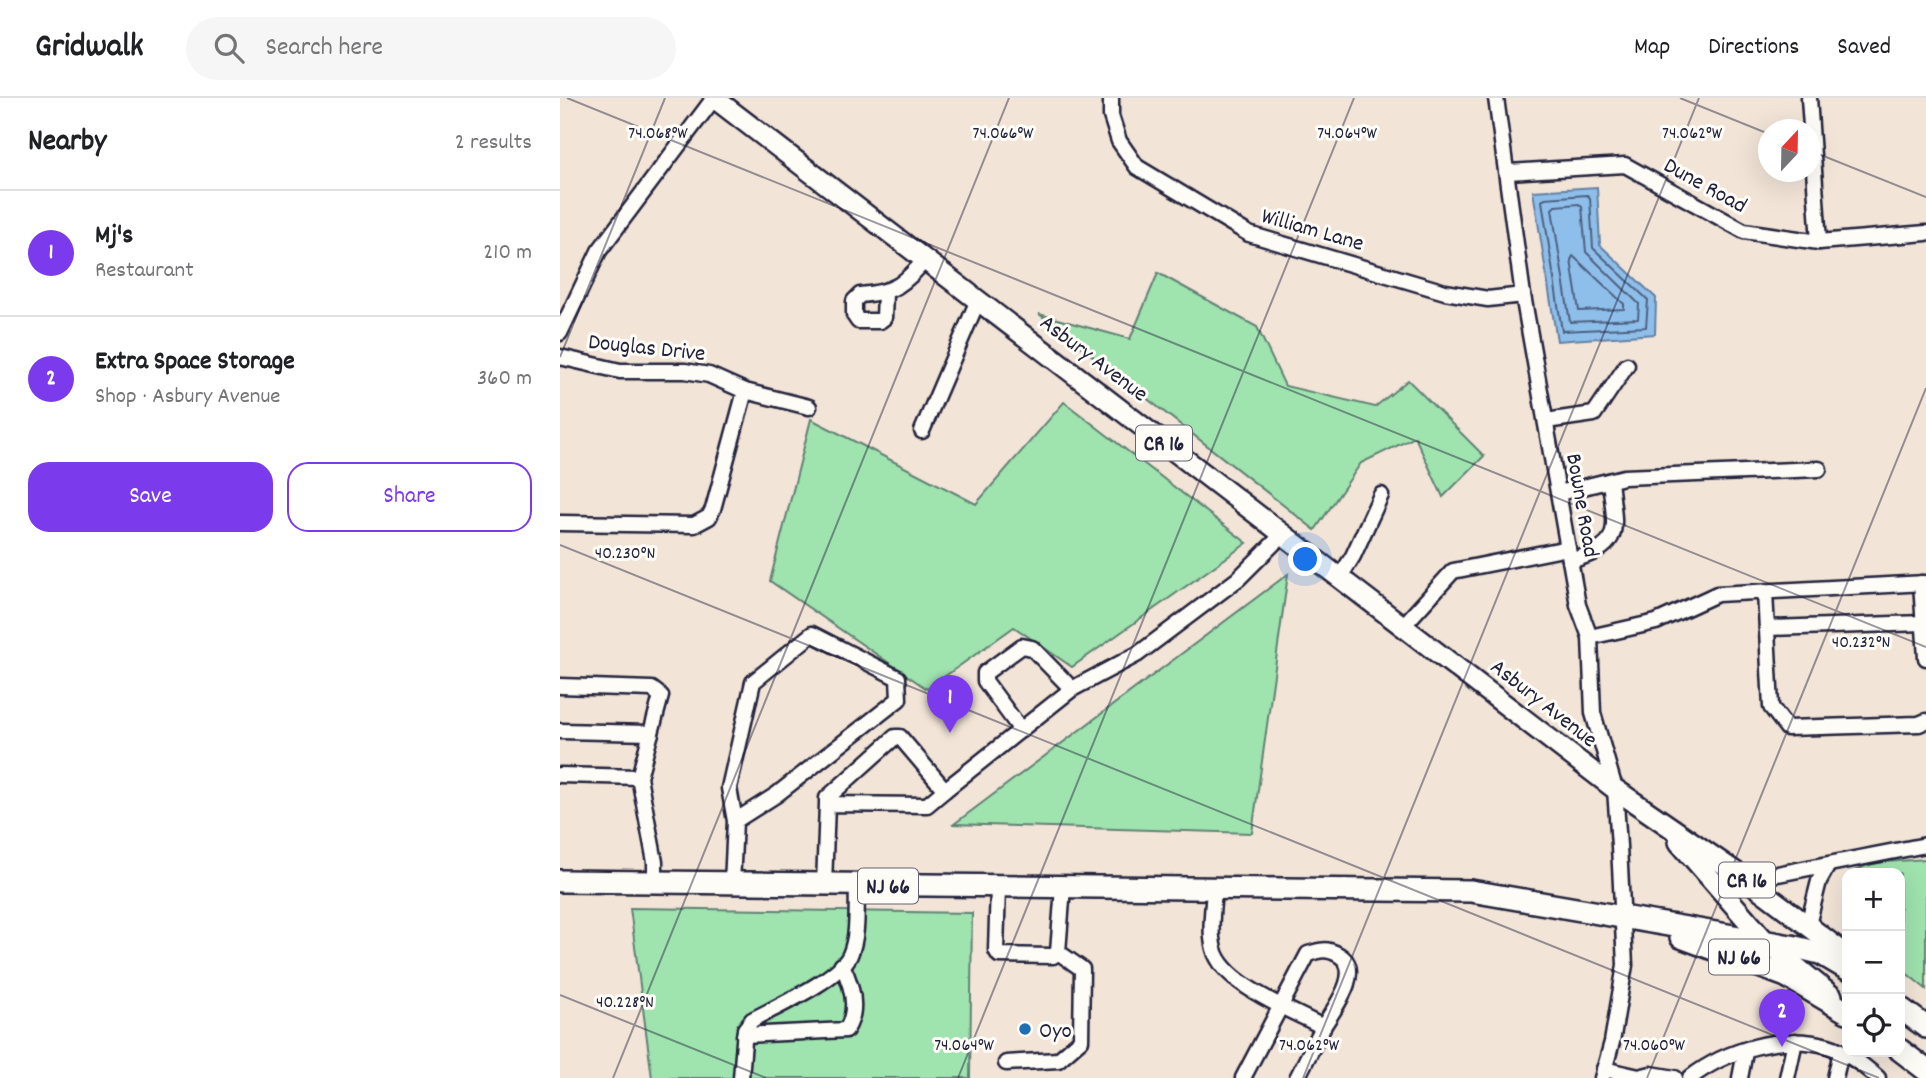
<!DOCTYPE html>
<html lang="en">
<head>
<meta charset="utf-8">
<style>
	body { margin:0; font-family:Dekko,sans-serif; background:#f6f6f6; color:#202124 }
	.controls { position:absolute; right:21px; bottom:21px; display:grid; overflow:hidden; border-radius:14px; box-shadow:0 7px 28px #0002 }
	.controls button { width:63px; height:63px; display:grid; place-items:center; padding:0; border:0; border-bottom:2px solid #e0e0e0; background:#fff; color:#202124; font:35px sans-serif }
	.compass { position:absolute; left:1198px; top:21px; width:63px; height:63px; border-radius:50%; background:#fff; box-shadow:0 7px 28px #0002; rotate:22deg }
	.you { position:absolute; left:746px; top:462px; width:24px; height:24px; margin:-18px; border:5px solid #fff; border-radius:50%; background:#1a73e8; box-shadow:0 0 0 10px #1a73e833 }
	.badge { display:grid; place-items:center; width:46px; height:46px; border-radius:50%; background:#7c3aed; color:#fff; font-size:23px; font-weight:700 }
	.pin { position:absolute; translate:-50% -58px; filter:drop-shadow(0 2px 4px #0008) }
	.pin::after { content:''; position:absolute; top:37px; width:24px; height:21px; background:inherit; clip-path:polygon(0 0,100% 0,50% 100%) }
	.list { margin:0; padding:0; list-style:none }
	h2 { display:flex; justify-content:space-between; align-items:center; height:91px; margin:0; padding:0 28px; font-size:30px }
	h2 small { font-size:23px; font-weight:400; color:#757577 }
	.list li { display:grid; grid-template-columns:46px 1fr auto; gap:21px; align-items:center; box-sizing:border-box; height:126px; padding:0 28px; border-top:2px solid #e0e0e0 }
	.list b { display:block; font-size:26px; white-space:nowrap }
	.list p { margin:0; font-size:23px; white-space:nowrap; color:#757577 }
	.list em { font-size:23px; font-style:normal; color:#757577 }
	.actions { display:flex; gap:14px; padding:21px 28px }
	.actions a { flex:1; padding:16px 0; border:2px solid #7c3aed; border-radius:21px; text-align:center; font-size:24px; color:#7c3aed }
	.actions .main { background:#7c3aed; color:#fff }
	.icon { flex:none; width:38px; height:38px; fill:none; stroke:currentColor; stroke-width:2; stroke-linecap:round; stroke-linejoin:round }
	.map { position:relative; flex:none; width:1366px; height:980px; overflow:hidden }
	header { display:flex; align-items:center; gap:42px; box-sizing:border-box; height:98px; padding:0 35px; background:#fff; border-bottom:2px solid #e0e0e0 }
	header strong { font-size:33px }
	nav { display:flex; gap:38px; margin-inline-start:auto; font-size:24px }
	.search { width:490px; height:63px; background:#f6f6f6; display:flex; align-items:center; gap:18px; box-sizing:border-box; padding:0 24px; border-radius:38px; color:#757577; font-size:26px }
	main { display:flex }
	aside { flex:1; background:#fff }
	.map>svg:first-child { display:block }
	.green { fill:#9fe3ae; stroke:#608274; stroke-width:2 }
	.water { fill:#8ebfea; stroke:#6380a4; stroke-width:2 }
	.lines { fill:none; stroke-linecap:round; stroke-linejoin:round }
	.shore { stroke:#4d6181; stroke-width:2 }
	.minor-casing { stroke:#22223b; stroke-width:19 }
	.major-casing { stroke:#22223b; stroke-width:24 }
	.highway-casing { stroke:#22223b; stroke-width:26 }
	.minor { stroke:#fdfcf7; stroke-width:14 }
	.major { stroke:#fdfcf7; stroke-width:19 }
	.highway { stroke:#fdfcf7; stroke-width:21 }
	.ticks { fill:none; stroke:#22223b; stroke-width:2; stroke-opacity:0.45 }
	.poi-dot { fill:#1f6fb2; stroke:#fdfcf7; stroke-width:2.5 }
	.labels { text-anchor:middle; stroke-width:6; stroke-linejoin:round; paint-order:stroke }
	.shield { fill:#fdfcf7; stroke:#646373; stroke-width:2 }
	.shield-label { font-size:21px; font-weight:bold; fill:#22223b }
	.street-label { font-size:23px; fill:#22223b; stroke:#fdfcf7 }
	.poi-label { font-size:23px; fill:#22223b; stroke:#fdfcf7; text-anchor:start }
	.ticks-label { font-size:18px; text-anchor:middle; fill:#22223b; stroke:#fdfcf7; stroke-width:6; stroke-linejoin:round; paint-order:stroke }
</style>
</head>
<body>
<header>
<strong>Gridwalk</strong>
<div class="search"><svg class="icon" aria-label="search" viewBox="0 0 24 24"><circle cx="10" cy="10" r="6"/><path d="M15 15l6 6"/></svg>Search here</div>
<nav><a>Map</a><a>Directions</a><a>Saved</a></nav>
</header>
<main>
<aside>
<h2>Nearby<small>2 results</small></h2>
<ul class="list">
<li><span class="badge">1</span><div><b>Mj's</b><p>Restaurant</p></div><em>210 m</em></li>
<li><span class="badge">2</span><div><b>Extra Space Storage</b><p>Shop · Asbury Avenue</p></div><em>360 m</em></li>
</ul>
<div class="actions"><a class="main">Save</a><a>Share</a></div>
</aside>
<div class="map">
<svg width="1366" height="980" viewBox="0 0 1366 980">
	<rect width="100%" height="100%" fill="#f2e4d7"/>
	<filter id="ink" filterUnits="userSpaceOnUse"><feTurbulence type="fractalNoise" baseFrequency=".0143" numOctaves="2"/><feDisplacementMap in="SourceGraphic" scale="14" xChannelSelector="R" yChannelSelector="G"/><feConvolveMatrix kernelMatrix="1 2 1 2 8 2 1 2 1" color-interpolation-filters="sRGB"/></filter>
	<g filter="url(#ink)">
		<!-- green -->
		<g class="green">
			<path d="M598,175l99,54 28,59 90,21 33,-27 76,76 -41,41 -28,-60 -54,26 -46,67 -276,-216 91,25z"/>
			<path d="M504,304l183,141 -175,124 -58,-40 -87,62 -157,-108 41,-162 165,85z"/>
			<path d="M728,476l-36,259 -298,-9z"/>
			<path d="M1366,761v130l-26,-21v-95h-50l22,-10z"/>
			<path d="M70,810l342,5 -2,165h-318z"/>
		</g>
		<!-- water -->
		<path class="water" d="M1037,89l3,58 56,53 -1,36 -98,7 -24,-150z"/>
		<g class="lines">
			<!-- shore -->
			<g class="shore">
				<path d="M1027,97l3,3 3,50 55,52 -2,27 -84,4 -20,-130 3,-3z"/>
				<path d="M1019,106l3,3 4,45 53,52 -1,15 -68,3 -18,-113 3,-3z"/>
				<path d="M1013,158l51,48v5l-45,2 -8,-51z"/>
			</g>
			<defs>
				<g id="minor">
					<path d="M551,0v18l8,25 18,26 112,67 196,58 43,7 35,-4"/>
					<path d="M936,0l27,197 55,310 12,32 3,76 22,76 4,57 6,119 -13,77 -10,36"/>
					<path d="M1249,0l10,144"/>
					<path d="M948,74l117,-7 119,66 75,11 107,-9"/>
					<path d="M325,195l-1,25 -4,3h-22l-4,-6v-14l6,-6c35,-3 42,-9 65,-35"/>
					<path d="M0,235l39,-82 115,-153"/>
					<path d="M0,259l60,14h65l24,4 36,16 64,16"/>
					<path d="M986,323l48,-7 33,-49"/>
					<path d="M362,333l56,-131"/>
					<path d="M999,395l65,-16 195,-8"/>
					<path d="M0,425l134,2 15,-8 4,-8 32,-118"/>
					<path d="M1010,463c55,-16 45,-31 40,-80"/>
					<path d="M780,479l13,-21 28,-61"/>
					<path d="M1361,485l5,75"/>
					<path d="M1205,494l6,115 16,21 132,-4 7,-3"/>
					<path d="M843,528l50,-55 115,-23"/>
					<path d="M1207,530l157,-5"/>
					<path d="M1030,539l66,-15 61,-28 209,-11"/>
					<path d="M0,588l92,3 9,7 -22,81 16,85v20"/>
					<path d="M461,632l-36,-49v-8l37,-27 10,2 40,41"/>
					<path d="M0,633l91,2"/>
					<path d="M0,677l79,2"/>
					<path d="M385,692l127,-101 66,-35 100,-75 45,-45"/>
					<path d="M1187,782l179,-35"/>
					<path d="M172,786l3,-63 -6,-33 24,-106 59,-48 86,44 1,21 -123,96 -41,26"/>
					<path d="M264,787l3,-81v-6l68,-61h5l45,53 -18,15 -100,-1"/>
					<path d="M438,789l-2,63 3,5 54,1 5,-4 5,-65"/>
					<path d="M654,791c-1,19 -5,42 0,60 9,36 78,61 109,78l-26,51"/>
					<path d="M1256,832l-7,-9 10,-40 9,-16"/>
					<path d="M184,937l102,-5c13,-20 6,-45 -4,-65"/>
					<path d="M446,965l52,-3 23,-20 1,-71 -24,-17"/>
					<path d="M1044,971l35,8 12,-3 24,4"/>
					<path d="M181,980l4,-49 7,-9c24,-13 87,-41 98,-65 9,-21 6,-47 7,-70"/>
					<path d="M683,980l65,-124c12,-4 19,-6 31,1 26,15 -6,55 -16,72"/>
					<path d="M1130,980c36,-28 93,-45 138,-32 18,5 36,20 50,32"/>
					<path d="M1180,980l5,-26"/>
					<path d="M1227,980l8,-37"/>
					<path d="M1275,980l6,-26"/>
				</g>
				<g id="major">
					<path d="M154,0l901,691 132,91 100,75"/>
					<path d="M1119,744l87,100 66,54"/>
				</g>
				<g id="highway">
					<path d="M0,783l911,10 320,55 29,7 27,16"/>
					<path d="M1121,839l105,39 61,36"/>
					<path d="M1340,910l26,19"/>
					<path d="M1340,952l26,20"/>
				</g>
			</defs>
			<!-- minor casing -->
			<use href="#minor" class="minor-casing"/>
			<!-- major casing -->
			<use href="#major" class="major-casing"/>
			<!-- highway casing -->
			<use href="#highway" class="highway-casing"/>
			<!-- minor -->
			<use href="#minor" class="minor"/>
			<!-- major -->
			<use href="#major" class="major"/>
			<!-- highway -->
			<use href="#highway" class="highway"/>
		</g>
	</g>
	<!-- ticks -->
	<path class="ticks" d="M7,0l1359,549M1120,0l89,36M1251,53l115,46M0,259l105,-259M0,447l1319,533M0,897l206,83M53,980l396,-980M398,980l396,-980M743,980l396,-980M1087,980l279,-690"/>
	<!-- markers -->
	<circle class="poi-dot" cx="465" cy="931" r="7"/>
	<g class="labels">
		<!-- shield labels -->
		<g class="shield">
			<rect x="576" y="327.5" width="56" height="35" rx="5"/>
			<rect x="1159" y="764.5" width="56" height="35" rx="5"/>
			<rect x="298" y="770.5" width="60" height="35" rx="5"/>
			<rect x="1149" y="841.5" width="60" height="35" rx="5"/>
		</g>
		<g class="shield-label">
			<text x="604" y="352">CR 16</text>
			<text x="1187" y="789">CR 16</text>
			<text x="328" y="795">NJ 66</text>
			<text x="1179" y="866">NJ 66</text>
		</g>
		<!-- street labels -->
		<g class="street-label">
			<text transform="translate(1146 86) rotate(29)" y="8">Dune Road</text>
			<text transform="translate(753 130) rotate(16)" y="8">William Lane</text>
			<text transform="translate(87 248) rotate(6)" y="8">Douglas Drive</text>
			<text transform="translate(535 259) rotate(37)" y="8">Asbury Avenue</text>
			<text transform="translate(1024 407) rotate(80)" y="8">Bowne Road</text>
			<text transform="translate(985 604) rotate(38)" y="8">Asbury Avenue</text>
		</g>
		<!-- poi labels -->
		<g class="poi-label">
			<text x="479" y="939">Oyo</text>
		</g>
	</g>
	<g class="ticks-label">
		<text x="98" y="40">74.068°W</text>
		<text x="443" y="40">74.066°W</text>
		<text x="787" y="40">74.064°W</text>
		<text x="1132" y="40">74.062°W</text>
		<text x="65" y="460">40.230°N</text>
		<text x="1301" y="549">40.232°N</text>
		<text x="65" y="909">40.228°N</text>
		<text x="404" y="952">74.064°W</text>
		<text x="749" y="952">74.062°W</text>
		<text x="1094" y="952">74.060°W</text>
	</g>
</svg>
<div class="controls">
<button>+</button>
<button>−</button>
<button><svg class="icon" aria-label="locate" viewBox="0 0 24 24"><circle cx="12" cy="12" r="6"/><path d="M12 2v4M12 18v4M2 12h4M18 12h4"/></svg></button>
</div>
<svg class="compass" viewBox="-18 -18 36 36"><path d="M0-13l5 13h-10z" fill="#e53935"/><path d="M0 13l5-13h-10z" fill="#757577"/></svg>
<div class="you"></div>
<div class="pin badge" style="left:390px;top:635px">1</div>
<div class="pin badge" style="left:1222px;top:949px">2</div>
</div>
</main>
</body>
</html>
